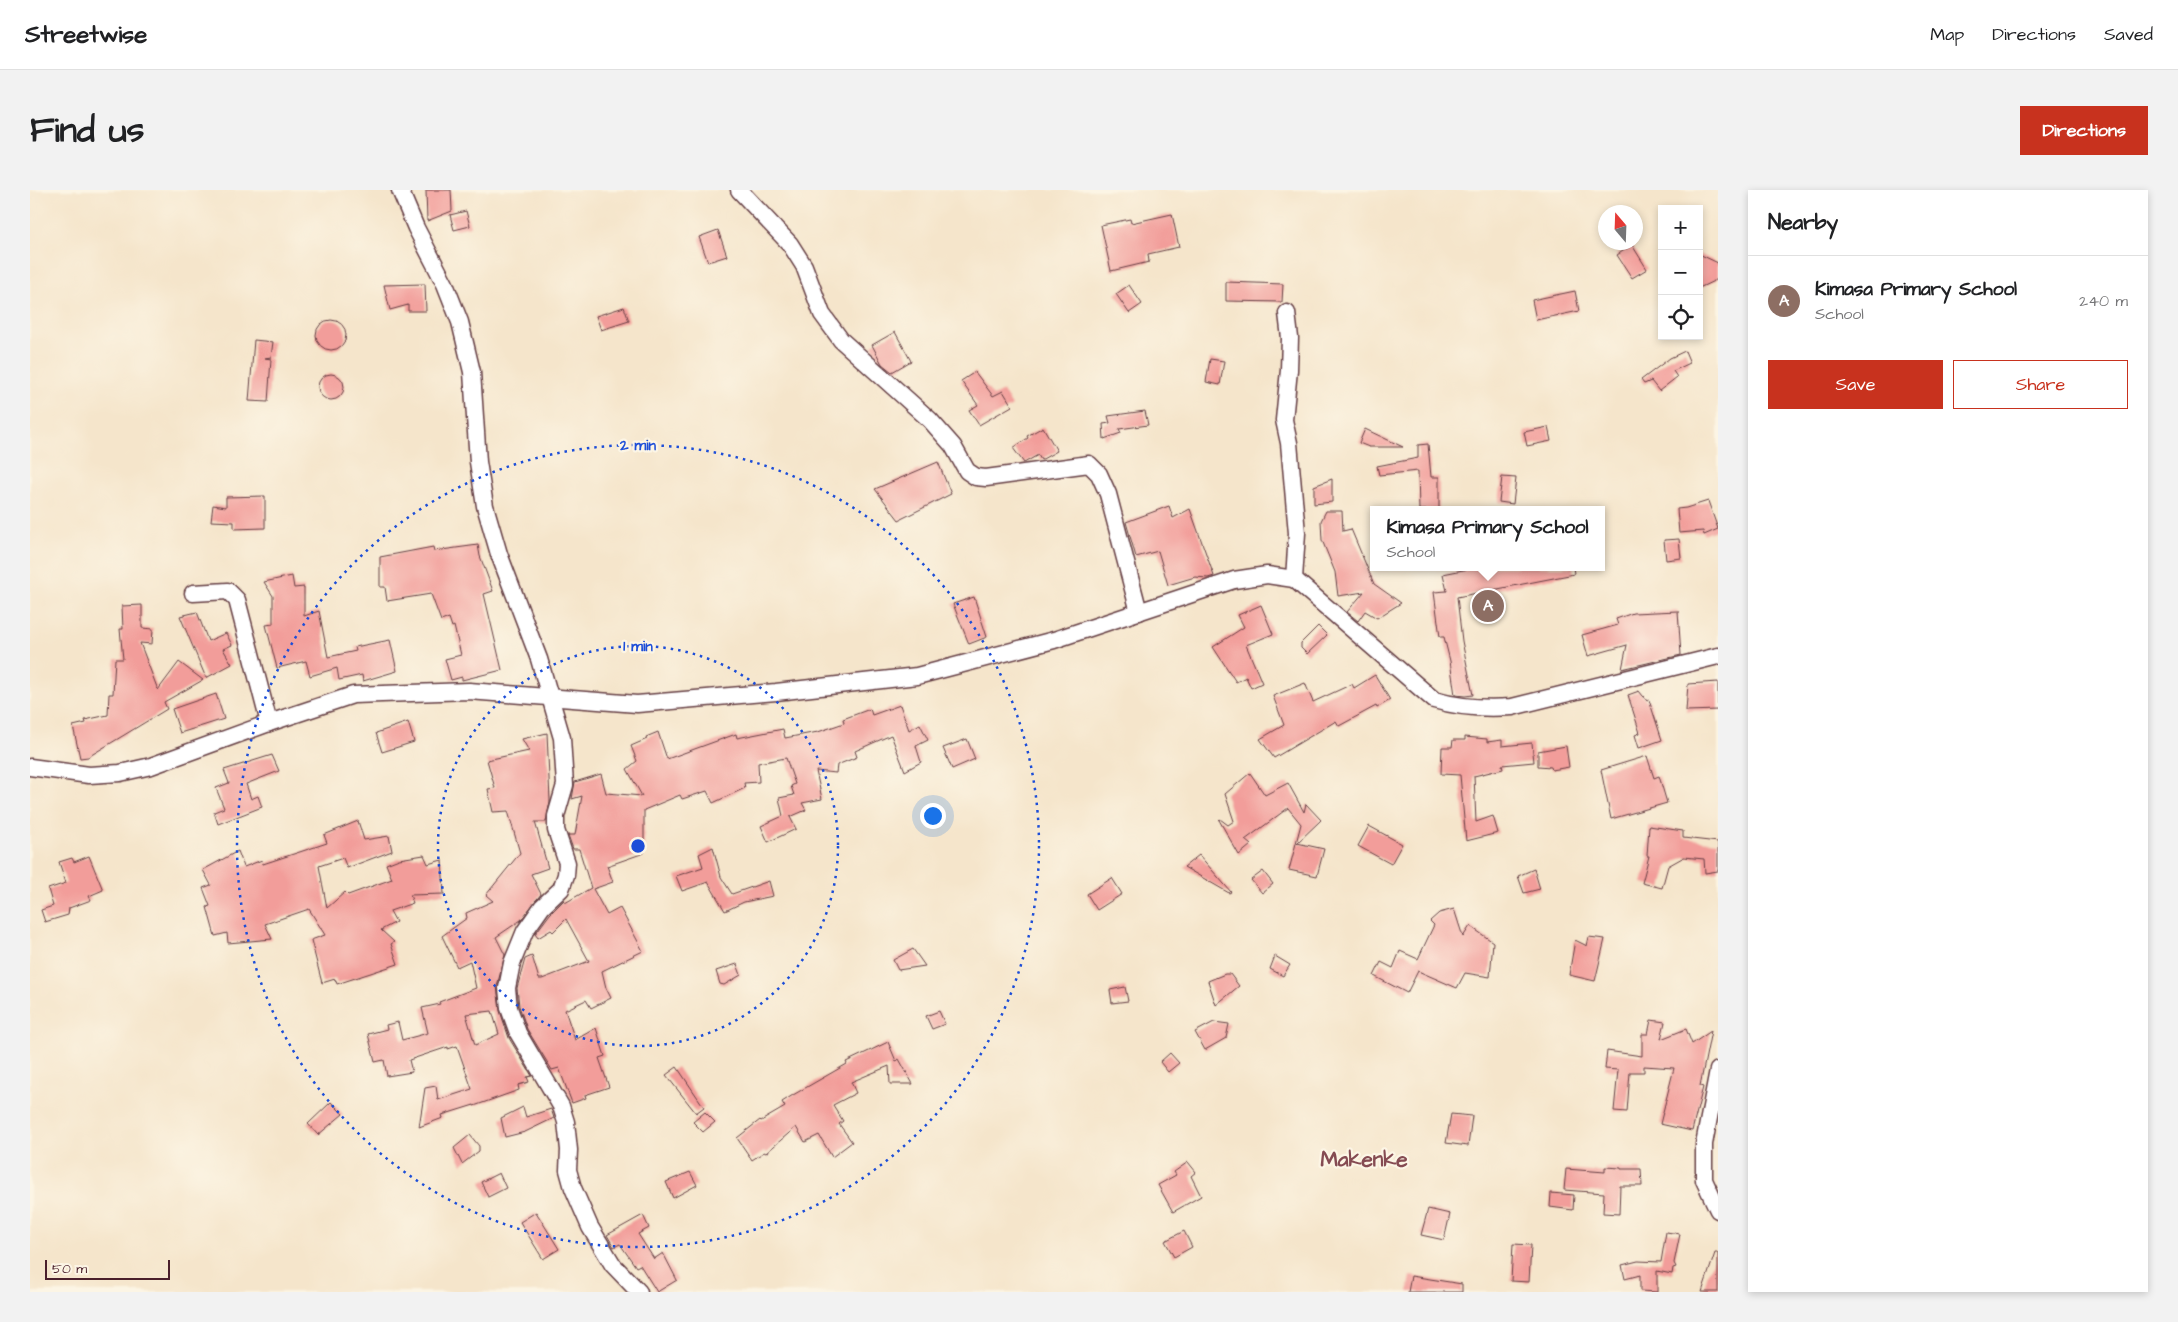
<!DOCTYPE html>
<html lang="en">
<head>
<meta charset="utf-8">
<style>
	body { margin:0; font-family:"Architects Daughter",sans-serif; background:#f2f2f2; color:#202124 }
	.controls { position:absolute; right:15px; top:15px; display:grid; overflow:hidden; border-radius:0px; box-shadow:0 2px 8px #0003 }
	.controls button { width:45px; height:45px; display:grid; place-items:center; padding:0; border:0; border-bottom:1px solid #e0e0e0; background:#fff; color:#202124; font:25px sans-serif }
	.compass { position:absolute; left:1568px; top:15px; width:45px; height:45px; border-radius:50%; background:#fff; box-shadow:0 2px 8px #0003; rotate:341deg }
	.scale { position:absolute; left:15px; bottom:12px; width:125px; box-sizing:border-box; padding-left:5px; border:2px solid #4a1f2b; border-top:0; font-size:14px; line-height:18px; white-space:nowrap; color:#4a1f2b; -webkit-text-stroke:4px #fcf5e5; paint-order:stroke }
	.you { position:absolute; left:902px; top:625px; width:18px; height:18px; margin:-12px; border:4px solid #fff; border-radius:50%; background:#1a73e8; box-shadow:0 0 0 8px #1a73e833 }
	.badge { display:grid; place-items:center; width:32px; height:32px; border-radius:50%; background:#c8321e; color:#fff; font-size:16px; font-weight:700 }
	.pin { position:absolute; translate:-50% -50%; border:2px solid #fff; box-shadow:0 1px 5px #0006 }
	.popup { position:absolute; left:1340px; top:316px; width:235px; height:65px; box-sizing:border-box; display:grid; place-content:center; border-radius:0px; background:#fff; filter:drop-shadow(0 1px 4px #0005); font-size:16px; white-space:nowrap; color:#757577 }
	.popup b { font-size:19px; color:#202124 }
	.popup::after { content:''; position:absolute; left:50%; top:100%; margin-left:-10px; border:10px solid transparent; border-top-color:#fff }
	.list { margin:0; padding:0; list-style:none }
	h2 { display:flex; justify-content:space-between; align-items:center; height:65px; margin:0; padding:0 20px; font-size:21px }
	h2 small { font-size:16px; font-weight:400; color:#757577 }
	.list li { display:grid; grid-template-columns:32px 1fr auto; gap:15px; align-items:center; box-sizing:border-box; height:90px; padding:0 20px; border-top:1px solid #e0e0e0 }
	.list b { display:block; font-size:19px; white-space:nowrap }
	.list p { margin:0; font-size:16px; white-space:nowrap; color:#757577 }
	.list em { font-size:16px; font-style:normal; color:#757577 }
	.actions { display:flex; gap:10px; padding:15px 20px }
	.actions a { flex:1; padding:11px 0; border:1px solid #c8321e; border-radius:0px; text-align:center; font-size:18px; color:#c8321e }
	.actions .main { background:#c8321e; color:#fff }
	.icon { flex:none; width:28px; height:28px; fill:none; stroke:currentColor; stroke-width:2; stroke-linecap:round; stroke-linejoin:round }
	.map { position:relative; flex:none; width:1688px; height:1102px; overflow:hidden; border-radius:0px }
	header { display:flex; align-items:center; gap:30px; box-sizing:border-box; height:70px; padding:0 25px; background:#fff; border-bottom:1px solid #e0e0e0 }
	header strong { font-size:24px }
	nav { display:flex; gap:28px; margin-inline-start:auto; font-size:18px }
	.intro { display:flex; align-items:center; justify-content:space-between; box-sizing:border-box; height:120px; padding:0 30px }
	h1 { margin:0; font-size:35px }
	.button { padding:12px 22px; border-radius:0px; background:#c8321e; color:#fff; font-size:18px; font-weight:700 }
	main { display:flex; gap:30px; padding:0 30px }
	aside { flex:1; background:#fff; border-radius:0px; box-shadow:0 2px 8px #0003 }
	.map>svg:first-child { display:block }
	.building { fill:#f29d9a; fill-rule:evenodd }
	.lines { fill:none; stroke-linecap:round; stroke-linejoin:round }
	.minor-casing { stroke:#643d43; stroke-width:19 }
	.minor { stroke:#fff; stroke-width:16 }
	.ring { fill:none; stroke:#1d4ed8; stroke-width:2.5; stroke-dasharray:2.5 5 }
	.labels { text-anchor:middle; stroke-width:4.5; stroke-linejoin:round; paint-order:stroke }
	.quarter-label { font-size:21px; font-weight:bold; fill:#854b52; stroke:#fcf5e5 }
	.centre { fill:#1d4ed8; stroke:#fcf5e5; stroke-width:2.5 }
	.ring-label { font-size:15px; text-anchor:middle; font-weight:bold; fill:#1d4ed8; stroke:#fcf5e5; stroke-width:4.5; stroke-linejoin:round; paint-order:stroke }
</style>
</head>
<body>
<header>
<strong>Streetwise</strong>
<nav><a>Map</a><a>Directions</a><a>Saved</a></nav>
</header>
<div class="intro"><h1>Find us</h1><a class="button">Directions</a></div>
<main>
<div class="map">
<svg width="1688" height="1102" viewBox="0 0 1688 1102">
	<rect width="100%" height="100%" fill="#fcf5e5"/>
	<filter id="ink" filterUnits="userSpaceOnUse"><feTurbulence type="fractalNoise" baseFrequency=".02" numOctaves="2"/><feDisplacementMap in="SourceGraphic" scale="10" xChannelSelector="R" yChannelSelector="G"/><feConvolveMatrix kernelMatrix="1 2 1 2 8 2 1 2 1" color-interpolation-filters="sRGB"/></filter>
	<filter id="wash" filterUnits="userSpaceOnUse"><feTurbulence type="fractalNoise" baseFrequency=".0096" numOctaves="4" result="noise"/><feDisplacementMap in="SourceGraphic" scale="20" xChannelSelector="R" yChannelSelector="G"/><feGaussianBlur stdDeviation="1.12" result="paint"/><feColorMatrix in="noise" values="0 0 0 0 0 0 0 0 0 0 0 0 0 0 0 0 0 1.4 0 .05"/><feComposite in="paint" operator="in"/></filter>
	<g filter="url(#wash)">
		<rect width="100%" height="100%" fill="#f5e5cb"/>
		<g id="blocks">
			<!-- building -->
			<g class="building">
				<path d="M396,0h25l1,21 -25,10z"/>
				<path d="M436,21l4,15 -16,4 -4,-15z"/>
				<path d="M1142,24l7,33 -31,7 1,8 -38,9 -10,-46 29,-6 1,4z"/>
				<path d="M688,40l9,26 -19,6 -9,-25z"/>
				<path d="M1602,55l15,24 -15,9 -15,-23z"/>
				<path d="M1669,64l19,9v16l-19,9z"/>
				<path d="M1196,92l57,2 -1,18 -56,-1z"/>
				<path d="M395,94l1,27h-18v-6l-18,5 -6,-25z"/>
				<path d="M1099,95l13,19 -13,9 -13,-19z"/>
				<path d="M1545,101l4,20 -43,9 -4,-20z"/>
				<path d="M594,117l5,14 -28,9 -5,-14z"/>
				<circle cx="301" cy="145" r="15"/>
				<path d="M865,142l16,29 -19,11 -10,-8 -10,-19z"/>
				<path d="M224,150l19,2 -2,15 -6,1 6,1 -3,43 -19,-1z"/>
				<path d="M1655,161l5,12 -17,8 4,6 -18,14 -8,-10 -7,3 -3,-4 29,-22z"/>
				<path d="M1180,169l14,2 -4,24 -14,-3z"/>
				<path d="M945,182l18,24 10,-5 9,15 -33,19 -10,-15 9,-5 -17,-24z"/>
				<circle cx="301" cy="197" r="13"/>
				<path d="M1115,221l3,14 -29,4 2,4 -17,6 -1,-15 7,-1 -2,-7z"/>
				<path d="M1013,237l14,24 -16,9 -3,-5 -14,8 -11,-15 15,-10 -1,-2z"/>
				<path d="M1518,237l3,14 -24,5 -3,-14z"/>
				<path d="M1335,239l38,18h-34l-10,-4z"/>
				<path d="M1398,254l3,33h8v33h-20l-1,-39 -39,4 -2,-9 41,-8v-13z"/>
				<path d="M908,272l13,32 -52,26 -24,-31z"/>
				<path d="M1472,287l14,1 -3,26 -14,-2z"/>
				<path d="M1302,289v23l-18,2v-18z"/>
				<path d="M235,306v32l-31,1v-7l-23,-1 2,-16 13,2v-10z"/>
				<path d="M1678,311l10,28 -14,6 -1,-4 -24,2 -2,-24 9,-1z"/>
				<path d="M1139,316l4,12 17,-9 24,67 -6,2 -13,-1 -27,8 -10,-34 -22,6 -10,-35z"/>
				<path d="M1296,321h16l1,20 8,-2 23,55 27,19 -24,15 -12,-7 -7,10 -11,-9 17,-20 -26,4 -3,-24 -13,-32 -1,-19z"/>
				<path d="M1649,349l2,19 -15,2 -2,-20z"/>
				<path d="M448,355l2,11 13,35 -9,3 18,76 -40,10v-3l-11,3 -6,-21 16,-4 -7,-29 -2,1 -3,-9 -8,3 -10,-27 -44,7 -2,-14h-5v-30l53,-10 1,4z"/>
				<path d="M1448,377h95l1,7 -117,23 5,44 11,54 -8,1 -10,-1 -5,-34 -6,-24h-4l-6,-45 13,-1 -4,-17z"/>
				<path d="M262,386l2,12 10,-1v29l15,-5 9,46 28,-6 -1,-4 35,-7 7,31 -34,10 -1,-6 -23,5 -2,-12 -27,8 -4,-15 -29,7 -11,-43 7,-1v-28l-9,-14z"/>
				<path d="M944,407l13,40 -18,7 -16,-40z"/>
				<path d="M112,415v23l11,1 -1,15 -12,-1 18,47 21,-28 24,18 -39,22 3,7 -79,48 -8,1 -7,-32 13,-3 -1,-3 23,-5 1,-21h4l2,-35h8l-3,-30h3l-1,-23z"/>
				<path d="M1231,415l12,29 -27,11 16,38 -11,5 -5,-11 -10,5 -23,-35 31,-20 -6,-12z"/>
				<path d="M1648,421l3,44 -59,14 5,-24 -39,11 -6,-21 36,-10 -2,-6 17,-6z"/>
				<path d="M167,422l11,29 18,-8 6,12 -9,4 9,15 -26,14 -26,-62z"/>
				<path d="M1288,436l9,9 -20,19 -6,-6v-5z"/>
				<path d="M1345,485l15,25 -13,8 -1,-2 -37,20 -3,-5 -62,37 -14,-19 24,-14 -11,-29 32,-13 8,19 39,-18 2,4z"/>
				<path d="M1688,492v28l-32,1 2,-27z"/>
				<path d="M1609,501l8,10 2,-1 13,40 -23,8 -4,-13 5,-2 -12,-38z"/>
				<path d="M186,504l8,25 -44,14 -8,-24z"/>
				<path d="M870,515l9,25 11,-6 8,16 -12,6 5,16 -16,9 -14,-36 -36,16 2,6 -20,8 -1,8 -20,-2 6,28 -20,4 4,7 -16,7 6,12 -28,13 -7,-16 22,-10 -4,-18 15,-3 -3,-9 4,-2 -9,-26 -28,5 1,19 -15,1 1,5 -32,15 -6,-12 -25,8 -2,-4 -36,15v43l-37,13 6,16 -20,7 14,26 13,-7 23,43 -41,20 4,17 5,10 -20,10 -5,-8 -21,10 10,30 21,-12 9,28 -6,2 10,29 -24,8 1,3 -14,5 -13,-35 -7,2 -25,-41 -8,-23 -2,-18 8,-29 7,-3 7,23h3l47,-18 -23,-42 -13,13 -2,-2 -13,8 -3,-4 15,-20 14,-14 1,3 26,-15 -12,-39h-6l-5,-14h7l7,-39 -10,3 3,-17 26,-8 5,19 36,3 -15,-27 10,-8 -6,-15 16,-7 -1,-2 12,-5 9,27 69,-25 1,4 46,-9 2,9 33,-6 26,-9 -1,-4 27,-10 2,6z"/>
				<path d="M378,532l6,20 -32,10 -6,-19z"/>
				<path d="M517,543l3,68 -4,21h-11l13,46 -17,6 10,20 -20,26 -25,17 9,18 -8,31 3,25 9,27 23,38 -5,1 2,5 -11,3 1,5 -45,16v-1l-32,10 1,3 -24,9 6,-39 11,-2 2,14 34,-11 -15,-43 -9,3v-2l-39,13 3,12 -25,4 -3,-16 -9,2 -7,-28 19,-5 -1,-4 12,-3 4,18 26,-7 -6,-25 18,-4 -1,-2 37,-14 -6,-27 -13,6 -15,-31 25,-18 -1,-5 27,-12 -7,-6 34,-42 -12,-42 -15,1 -5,-23 7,-1 -8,-28 42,-9 -7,-12zM462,821l7,23 -24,11 -9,-31z"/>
				<path d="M1435,547l22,2v3l15,-2v6l30,-3 2,19 -32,3 1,4 -29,7 2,46 17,-6 5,17 -32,8 -6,-66 -19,-1 1,-27h10l1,-7h12z"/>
				<path d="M937,549l8,20 -23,10 -9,-21z"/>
				<path d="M1536,556l3,21 -17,3 -1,-3 -13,-1v-15z"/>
				<path d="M242,565l7,16 -33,13 5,15 7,-3 4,11 -44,17 -4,-12 10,-4 -8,-20 13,-5 -5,-13z"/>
				<path d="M1617,566l7,22 5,-2 8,27 -56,16 -10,-49z"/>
				<path d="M1220,583l15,22 23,-12 16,29 2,-8 15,16 -24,23 27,6 -7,27 -28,-6 12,-46 -13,-16 -43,32 6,5 -12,10 -20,-35 1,-1 8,6 6,-4 -9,-27z"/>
				<path d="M328,631l6,19 25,-4 3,15 -45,17 -4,-10 -24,8 8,42 18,-16 3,3 44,-16 -6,-15 13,-5 25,-4 4,9 14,-4 2,34 -34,1 3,8 -23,8 6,11 -15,8 13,12 -3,2 7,20 -61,20 -2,-5 -13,4 -11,-43 14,-5 -16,-26 -44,15 7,15 -44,4 -1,-10 -12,3 -8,-29 3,-1 -7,-18 8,-3 -8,-15 35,-19 6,16 18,-7 1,4 64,-21 -3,-8z"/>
				<path d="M1339,636l33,18 -11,20 -33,-18z"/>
				<path d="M1619,636l34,5v7l35,4v29l-13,2 -1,-14 -20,-2 -16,9 -6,22 -20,-5 7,-27h-2z"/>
				<path d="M683,657l8,30 11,17 37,-13 4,15 -29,6 -19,9 -17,-29 -26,9 -6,-15 27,-9 -4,-13z"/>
				<path d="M1169,665l32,37 -2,1 -45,-26z"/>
				<path d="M59,666l14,34 -14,6 2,4 -22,8 -1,7 -23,7 -4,-12 12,-4 -5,-17 18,-6 -7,-21 13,-4 2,4z"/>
				<path d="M1504,679l6,20 -16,4 -6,-17z"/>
				<path d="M1233,681l10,13 -11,9 -11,-13z"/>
				<path d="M1082,688l10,16 -25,16 -10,-16z"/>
				<path d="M1424,719l9,28 7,-11 23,16 -3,35 -25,-4 -8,15 -39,-17 -11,22 -33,-17 7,-14 12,6 7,-17 18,8 16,-34 -4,-4 9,-8z"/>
				<path d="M1559,747l16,2 -10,42 -26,-6 6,-35 12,6z"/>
				<path d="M883,759l12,17 -27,4 -5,-10z"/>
				<path d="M1245,766l15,9 -7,11 -13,-7z"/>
				<path d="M707,774l4,11 -17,10 -4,-1 -4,-13z"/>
				<path d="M1195,784h5l9,12 -23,19 -8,-24z"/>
				<path d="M1095,797l3,14 -16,2 -2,-13z"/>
				<path d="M909,821l6,13 -13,5 -6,-13z"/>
				<path d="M1621,830l14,2 -4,17 25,-10 6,15 19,-13 -11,55 3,1 -11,44 -32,-7 14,-56 -30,-2v6h-14l-3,40 -13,-1 4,-41 -13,-1 2,-18 35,5v-22h6z"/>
				<path d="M1184,832l15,2 -3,14 -21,12 -10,-18z"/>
				<path d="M858,852l8,19 3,-2 14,25h-23l-1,-18 -38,16 5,11 -23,12 10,16 -4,3 13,18 -20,15 -13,-22 -14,7 -9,-15 -30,26 -2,-1 -12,8 -15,-22 23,-18 1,1 24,-14 -3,-5 11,-7 54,-31 -1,-2z"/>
				<path d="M1140,863l9,10 -11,9 -8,-10z"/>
				<path d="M647,877l27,40 -8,6 -30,-38z"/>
				<path d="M301,912l12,12 -25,21 -10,-11z"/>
				<path d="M493,917l3,10 25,-8 3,9 -29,14 -20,5 -4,-19z"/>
				<path d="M675,922l10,10 -12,10 -10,-10z"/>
				<path d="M1421,924l21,2 -4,30 -22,-3z"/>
				<path d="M440,945l9,11v5l-17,13 -8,-16z"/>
				<path d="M1158,972l8,10 -5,4 10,20 -28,16 -15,-27 18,-10 -2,-3z"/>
				<path d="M1575,977l16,1v1h20l1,17h-22l-1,28 -16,-1 1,-20 -40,-3 2,-21 39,3z"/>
				<path d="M660,982l7,13 -24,13 -7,-16z"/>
				<path d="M469,983l7,15 -18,9 -7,-15z"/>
				<path d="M1521,1003l23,2 -1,15 -23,-3z"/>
				<path d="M1398,1019l22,5 -6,26 -23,-5z"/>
				<path d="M506,1022l23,37 -16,10 -23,-37z"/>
				<path d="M613,1025l6,13 -11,6 16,25 9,-6 14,27 -20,12 -17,-27 -4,2 -16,-23 -6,3 -7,-12z"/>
				<path d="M1154,1041l8,16 -18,10 -9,-16z"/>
				<path d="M1636,1042l14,2 -6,29 2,4 -3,1 -1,6 -15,-3v21l-17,-1v-16l-15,4 -3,-14 16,-4 23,1z"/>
				<path d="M1483,1054l18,1 -2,37 -18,-1z"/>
				<path d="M1685,1063h3v39h-16z"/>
				<path d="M1381,1086l51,8v8h-54z"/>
			</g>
		</g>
	</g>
	<g filter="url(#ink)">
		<use href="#blocks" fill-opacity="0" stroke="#643d43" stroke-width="1"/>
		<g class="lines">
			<defs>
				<g id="minor">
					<path d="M370,0l16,38 29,56 15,38 12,50 6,90 7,44 14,48 40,105 23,79 3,47 -9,31v14l11,33 -1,12 -5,14 -19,18 -17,24 -13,32 -5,25 2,20 9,25 43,73 5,16 3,28 -1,20 5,18 17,39 23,38 26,27"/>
					<path d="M709,0l51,54 14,22 18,48 19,26 89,80 23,26 14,25 9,6 10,1 103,-14 10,10 9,20 31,118"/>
					<path d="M1257,123l3,25 -1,32 -5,50 5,23 8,90 -3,46"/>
					<path d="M163,403l35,-2 9,9 32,123"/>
					<path d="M0,577l59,8 31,-2 31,-7 118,-43 84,-28 116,-4 168,13 139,-12 141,-16 137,-36 180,-60 33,-5 27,4 140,121c27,8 51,9 78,7l206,-51"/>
					<path d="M1688,880l-14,74v36l14,30"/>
				</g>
			</defs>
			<!-- minor casing -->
			<use href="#minor" class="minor-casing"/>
			<!-- minor -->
			<use href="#minor" class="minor"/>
		</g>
	</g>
	<!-- distance rings -->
	<g class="ring">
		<circle cx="608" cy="656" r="200"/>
		<circle cx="608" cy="656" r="401"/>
	</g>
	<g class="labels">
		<!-- quarter labels -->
		<g class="quarter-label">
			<text x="1334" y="976">Makenke</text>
		</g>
	</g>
	<circle cx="608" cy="656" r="8" class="centre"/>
	<g class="ring-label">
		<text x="608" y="260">2 min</text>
		<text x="608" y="461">1 min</text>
	</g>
</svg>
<div class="controls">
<button>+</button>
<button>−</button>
<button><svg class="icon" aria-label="locate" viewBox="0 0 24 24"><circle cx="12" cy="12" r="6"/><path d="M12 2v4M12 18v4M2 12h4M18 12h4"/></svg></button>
</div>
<svg class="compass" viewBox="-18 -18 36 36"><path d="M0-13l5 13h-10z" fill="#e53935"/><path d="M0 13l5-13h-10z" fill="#757577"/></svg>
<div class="scale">50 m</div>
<div class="you"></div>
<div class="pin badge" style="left:1458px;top:416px;background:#8d6e63">A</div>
<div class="popup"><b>Kimasa Primary School</b>School</div>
</div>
<aside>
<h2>Nearby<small></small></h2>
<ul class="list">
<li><span class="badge" style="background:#8d6e63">A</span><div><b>Kimasa Primary School</b><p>School</p></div><em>240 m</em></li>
</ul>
<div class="actions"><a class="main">Save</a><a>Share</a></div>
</aside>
</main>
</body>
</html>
